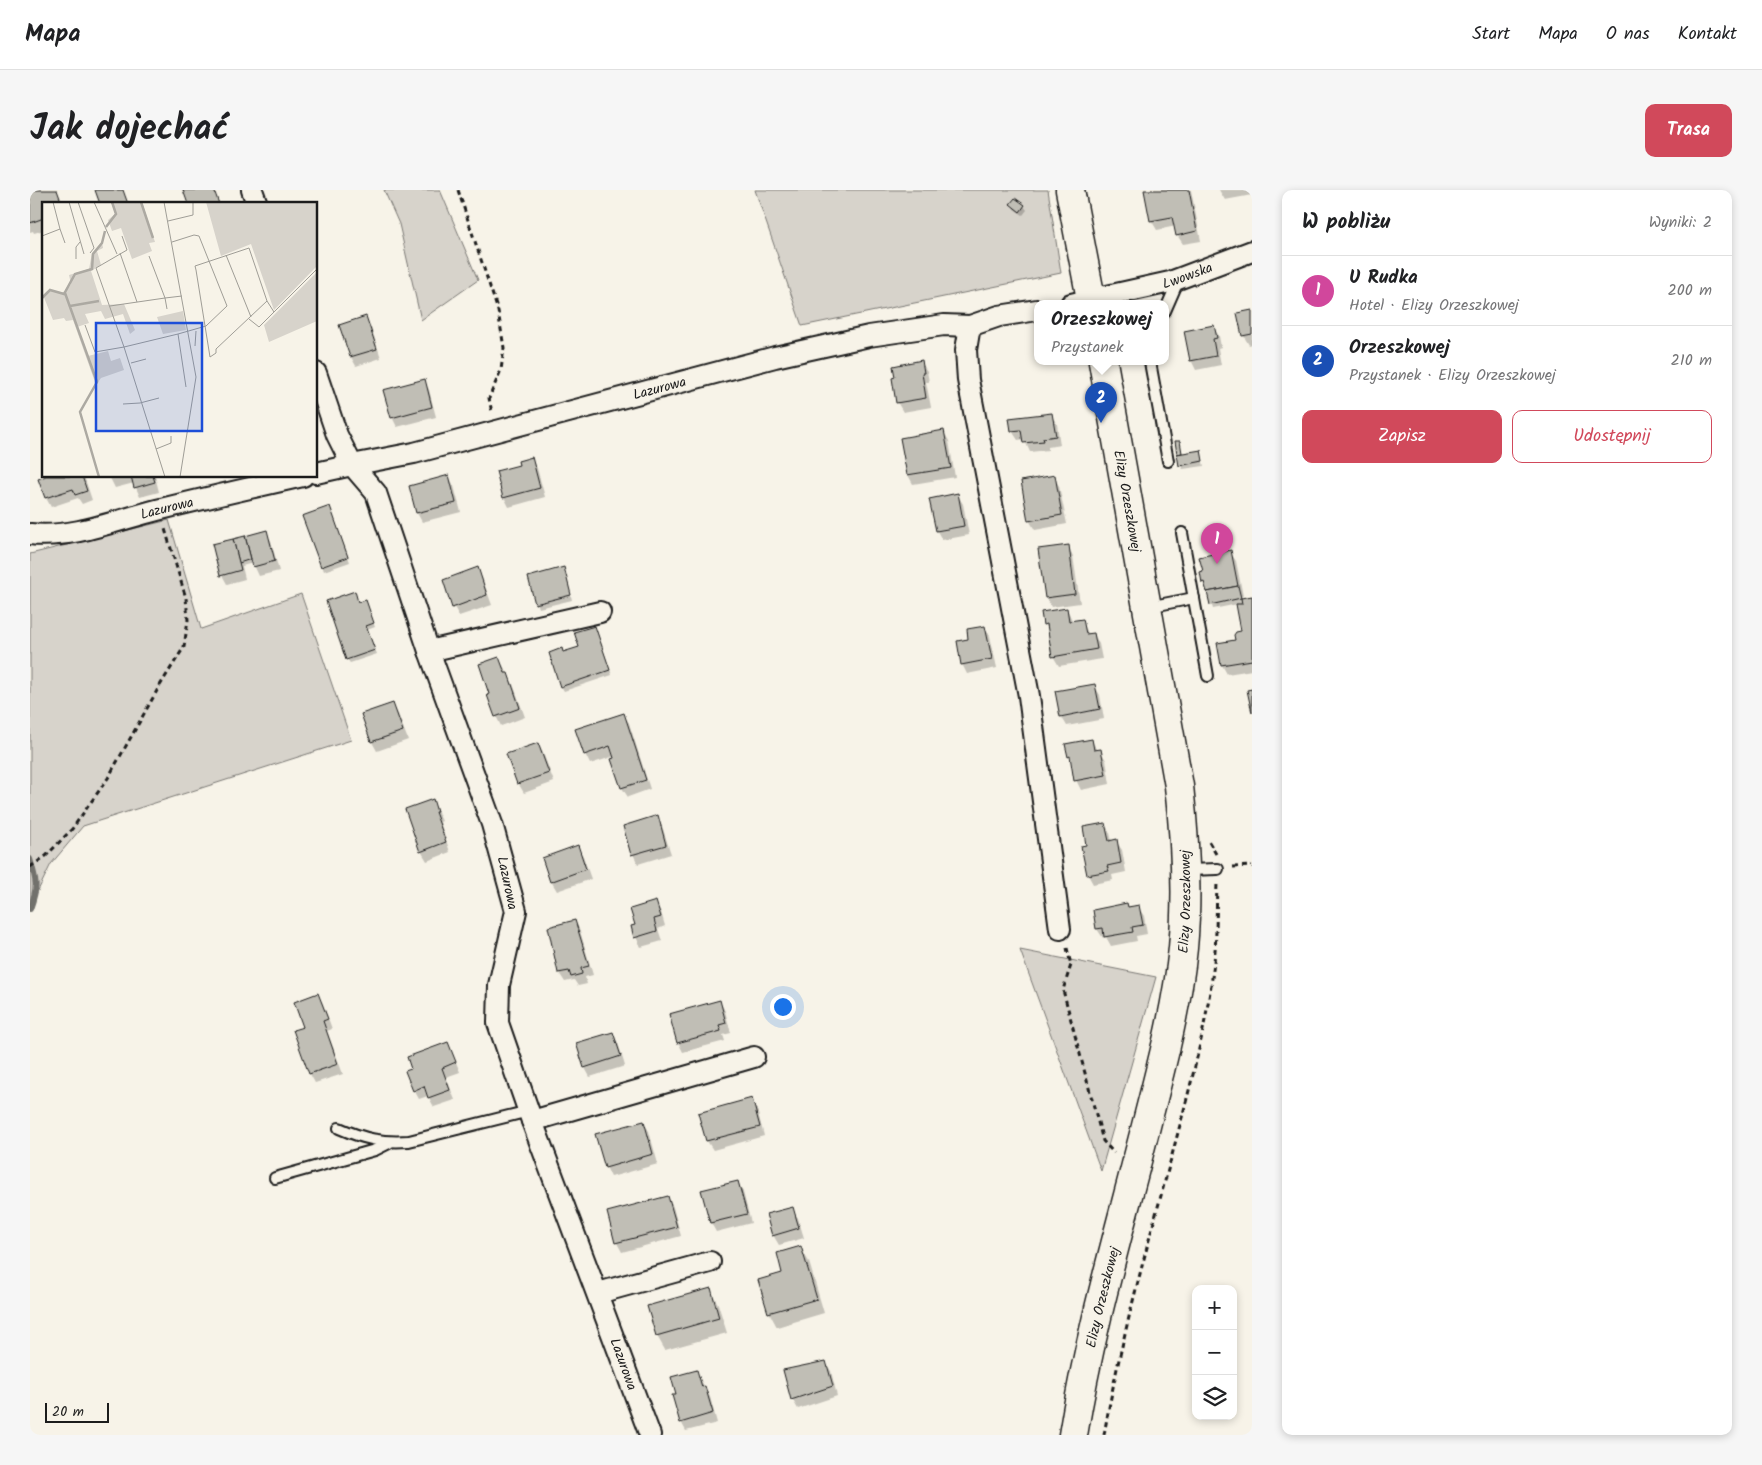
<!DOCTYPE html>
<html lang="pl">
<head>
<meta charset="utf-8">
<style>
	body { margin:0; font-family:Kalam,sans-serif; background:#f6f6f6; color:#202124 }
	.controls { position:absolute; right:15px; bottom:15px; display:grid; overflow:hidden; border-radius:10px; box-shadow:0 2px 8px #0003 }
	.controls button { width:45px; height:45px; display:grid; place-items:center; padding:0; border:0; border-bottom:1px solid #e0e0e0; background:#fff; color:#202124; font:25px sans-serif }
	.scale { position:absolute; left:15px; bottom:12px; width:64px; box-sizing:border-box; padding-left:5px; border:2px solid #1c1c1c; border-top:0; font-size:14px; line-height:18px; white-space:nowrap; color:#1c1c1c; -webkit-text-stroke:4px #f7f3e8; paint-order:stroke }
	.you { position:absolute; left:752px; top:816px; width:18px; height:18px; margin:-12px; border:4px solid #fff; border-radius:50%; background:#1a73e8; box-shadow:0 0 0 8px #1a73e833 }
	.badge { display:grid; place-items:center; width:32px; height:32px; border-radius:50%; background:#d1495b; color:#fff; font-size:16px; font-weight:700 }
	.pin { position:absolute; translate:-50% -41px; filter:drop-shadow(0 1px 2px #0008) }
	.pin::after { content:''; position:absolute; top:26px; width:18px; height:15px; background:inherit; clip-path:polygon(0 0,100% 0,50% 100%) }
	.popup { position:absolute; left:1004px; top:110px; width:135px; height:65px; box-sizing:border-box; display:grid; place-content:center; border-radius:10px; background:#fff; filter:drop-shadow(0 1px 4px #0005); font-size:16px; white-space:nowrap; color:#757577 }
	.popup b { font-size:19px; color:#202124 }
	.popup::after { content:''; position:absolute; left:50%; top:100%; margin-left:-10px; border:10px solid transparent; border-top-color:#fff }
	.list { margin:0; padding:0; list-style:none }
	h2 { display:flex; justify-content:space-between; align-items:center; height:65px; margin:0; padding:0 20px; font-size:21px }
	h2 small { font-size:16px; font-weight:400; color:#757577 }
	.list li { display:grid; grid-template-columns:32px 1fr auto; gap:15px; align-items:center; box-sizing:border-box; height:70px; padding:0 20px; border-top:1px solid #e0e0e0 }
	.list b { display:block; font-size:19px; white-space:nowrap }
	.list p { margin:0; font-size:16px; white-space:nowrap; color:#757577 }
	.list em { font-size:16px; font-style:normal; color:#757577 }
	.actions { display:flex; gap:10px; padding:15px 20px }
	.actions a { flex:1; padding:11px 0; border:1px solid #d1495b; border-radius:10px; text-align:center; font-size:18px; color:#d1495b }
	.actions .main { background:#d1495b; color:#fff }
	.icon { flex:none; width:28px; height:28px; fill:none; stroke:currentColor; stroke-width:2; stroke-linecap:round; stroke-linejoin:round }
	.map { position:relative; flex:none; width:1222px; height:1245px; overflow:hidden; border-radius:10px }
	header { display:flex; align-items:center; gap:30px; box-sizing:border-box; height:70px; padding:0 25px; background:#fff; border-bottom:1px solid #e0e0e0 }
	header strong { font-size:24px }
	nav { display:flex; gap:28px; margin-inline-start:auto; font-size:18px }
	.intro { display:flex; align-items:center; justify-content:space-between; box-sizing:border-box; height:120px; padding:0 30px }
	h1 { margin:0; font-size:35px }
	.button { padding:12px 22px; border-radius:10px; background:#d1495b; color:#fff; font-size:18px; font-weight:700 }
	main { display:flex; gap:30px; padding:0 30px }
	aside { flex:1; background:#fff; border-radius:10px; box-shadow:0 2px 8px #0003 }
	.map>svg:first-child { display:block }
	.green { fill:#d7d3cb; stroke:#7a7874 }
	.shadow { fill:#0003 }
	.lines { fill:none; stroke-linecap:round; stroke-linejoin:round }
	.stream { stroke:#72716c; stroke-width:6 }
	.building { fill:#c0beb5; stroke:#1c1c1c }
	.lane-casing { stroke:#1c1c1c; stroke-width:14 }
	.street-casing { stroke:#1c1c1c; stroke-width:24 }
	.secondary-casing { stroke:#1c1c1c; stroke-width:31 }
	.path { stroke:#1c1c1c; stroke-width:3; stroke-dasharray:5 4; stroke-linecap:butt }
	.lane { stroke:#f7f3e8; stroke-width:10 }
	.street { stroke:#f7f3e8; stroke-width:20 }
	.secondary { stroke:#f7f3e8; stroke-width:28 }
	.labels { text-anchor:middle; stroke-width:5; stroke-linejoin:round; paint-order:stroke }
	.street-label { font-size:14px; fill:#1c1c1c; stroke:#f7f3e8 }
	.inset-river { fill:none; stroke:#aca9a2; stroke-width:2.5 }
	.inset-road { fill:none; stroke:#9f9d96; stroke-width:1 }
	.view { fill:#1d4ed8; fill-opacity:0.15; stroke:#1d4ed8; stroke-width:2.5 }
	.inset-edge { fill:none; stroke:#1c1c1c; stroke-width:2.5 }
</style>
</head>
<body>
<header>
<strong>Mapa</strong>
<nav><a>Start</a><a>Mapa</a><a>O nas</a><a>Kontakt</a></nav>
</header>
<div class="intro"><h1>Jak dojechać</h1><a class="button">Trasa</a></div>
<main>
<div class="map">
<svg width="1222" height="1245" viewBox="0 0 1222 1245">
	<rect width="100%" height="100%" fill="#f7f3e8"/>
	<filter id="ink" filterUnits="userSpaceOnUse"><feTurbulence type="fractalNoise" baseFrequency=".02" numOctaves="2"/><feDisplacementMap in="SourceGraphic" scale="10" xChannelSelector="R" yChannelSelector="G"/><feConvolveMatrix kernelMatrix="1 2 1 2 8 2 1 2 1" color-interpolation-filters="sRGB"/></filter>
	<g filter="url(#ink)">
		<!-- green -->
		<g class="green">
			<path d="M354,0h56l38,90 -57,40 -22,-96z"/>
			<path d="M725,0h293l13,83 -259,53z"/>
			<path d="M139,330l32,109 100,-35 50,146 -268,86 -32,38 -21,43v-353z"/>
			<path d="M990,760l136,27 -55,194z"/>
		</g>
		<!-- shadow -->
		<g class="shadow">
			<path d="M11,0h16l6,14h-19v26l-10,3 -1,-2 -3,1v-38z"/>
			<path d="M1122,0h39l10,51 -18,3 -6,-9 -1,-9 -19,4 -6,-10z"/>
			<path d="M1189,0h33v5l-27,5z"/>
			<path d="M985,10l9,6 3,4 -4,5 -9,-6 -2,-5z"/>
			<path d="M1222,122v32l-3,1 -6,-10z"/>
			<path d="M335,128l6,9 10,31 -25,8 -5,-9 -11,-31z"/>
			<path d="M1183,137l6,9 2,11 -3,1 3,17 -25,5 -5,-10z"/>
			<path d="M891,172l6,9 2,11h-3l5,25 -28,5 -6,-10z"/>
			<path d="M394,190l5,10 7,27 -39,10 -5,-10z"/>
			<path d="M1021,225l6,9 3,21 -12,2v3l-18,2 -6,-13 -6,1 -6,-9 -2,-12z"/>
			<path d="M914,242l5,9 6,36 -42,7 -5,-9 -6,-36z"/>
			<path d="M1146,252h3l4,12 17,-3 4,15 -21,3 -3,-4z"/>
			<path d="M501,269l6,9 8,29 -36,10 -5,-10 16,-32z"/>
			<path d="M20,286h34l8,24 -10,4 -4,-6 -27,9 -5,-9 -6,-18z"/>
			<path d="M79,286h46l4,16 -19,5 -6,-14 -19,5z"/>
			<path d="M419,287l5,9 7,26 -39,10 -5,-9z"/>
			<path d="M1024,287l5,9 8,38 -32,6 -6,-10z"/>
			<path d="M927,304l6,10 6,31 -27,5 -5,-9z"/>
			<path d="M302,322l18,50 -26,9 -20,-55z"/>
			<path d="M236,342l5,9 8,30 -20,5 -6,-13 -11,3 3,13 -18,5 -5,-9z"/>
			<path d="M1038,356l5,10 7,47 -29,4 -5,-10z"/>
			<path d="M1200,362l6,9 7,35h-2l1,4 10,-2v72l-25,4 -5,-9 -4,-21 18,-3 6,-9 -4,-28 -25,5 -6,-19 -4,-8z"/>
			<path d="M447,379l5,9 10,27 -33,11 -5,-9z"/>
			<path d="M535,383l7,27 -33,8 -10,-30z"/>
			<path d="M326,407l3,7 8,2 8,21 -8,3 10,24 -27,9 -3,-4z"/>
			<path d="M1037,419l6,13 9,-1 7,14 5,-1 5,10 3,15 -43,7 -6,-10 -4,-24 -4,-8z"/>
			<path d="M955,437l5,9 7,32 -30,6 -5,-10 8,-24z"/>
			<path d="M567,441l15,44 -48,16 -3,-5 2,-32 18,-6z"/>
			<path d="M469,468l14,26 12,33 -24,9 -5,-10 -5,-21z"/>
			<path d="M1064,495l6,10 4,24 -37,7 -6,-10z"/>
			<path d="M362,514l6,10 10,26 -31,11 -5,-9z"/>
			<path d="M593,524l6,9 21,66 -22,8 -6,-9 -9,-29 2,-1v-2l-25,8 -5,-10z"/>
			<path d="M1062,550l5,11 3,-1 6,10 4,24 -29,6 -5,-10 -4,-18 -3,-6z"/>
			<path d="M508,554l5,9 11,29 -30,11 -6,-10z"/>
			<path d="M402,610l10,21 -2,1 10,30 -23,9 -6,-10z"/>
			<path d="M627,627l5,9 9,28 -33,10 -5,-10z"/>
			<path d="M1075,634l5,9 2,9 4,-1 6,9 4,22 -14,3 1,5 -20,4 -5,-9v-29z"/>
			<path d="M547,657l6,9 8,23 -34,12 -6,-10z"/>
			<path d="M625,712l6,10 4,14 -7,3 4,12 -21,6 -5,-10 1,-11z"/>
			<path d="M1108,717l6,9 3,18 -11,2 1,5 -26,5 -5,-9 -3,1 -6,-9 32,-20z"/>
			<path d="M545,731l5,10 13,44 -8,2 2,7 -9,2 -4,-6 -9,2 -6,-9 -9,-45z"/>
			<path d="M288,805l5,9 9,25 -5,2 16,43 -28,9 -5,-9 -15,-43 9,-3z"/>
			<path d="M690,812l5,9 6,22 -8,2 2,6 -42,11 -5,-10z"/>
			<path d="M583,844l5,9 7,23 -35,11 -5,-9z"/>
			<path d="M418,853l12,29 -14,5 9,23 -21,7 -6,-11 -9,3 -5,-9z"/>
			<path d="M721,910l6,9 7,27 -51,14 -6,-9 -8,-27z"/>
			<path d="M613,932l6,9 9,33 -47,13 -5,-10z"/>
			<path d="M708,992l5,10 8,31 -35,9 -5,-9z"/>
			<path d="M638,1007l5,10 8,29 -59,16 -5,-9 -8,-30z"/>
			<path d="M762,1019l6,9 6,20 -25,7 -6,-10z"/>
			<path d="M771,1058l8,14 15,51 -47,14 -8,-15 15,-38z"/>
			<path d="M680,1099l8,15 9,29 -62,17 -8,-14z"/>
			<path d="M795,1172l6,9 6,25 -39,13 -6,-10z"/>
			<path d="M666,1181l14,26 7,26 -31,8 -5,-9 -4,-26z"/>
		</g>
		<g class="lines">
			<!-- stream -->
			<path class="stream" d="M0,669c7,23 8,28 0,50"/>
		</g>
		<!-- building -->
		<g class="building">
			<path d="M7,0h20l5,14h-18v14l-14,5v-30z"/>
			<path d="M65,0h28l5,14h-28z"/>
			<path d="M153,0h31l5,14h-31z"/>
			<path d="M1114,0h45l8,41 -21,5 -4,-19 -22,4z"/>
			<path d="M985,8l10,7 -5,7 -10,-8z"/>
			<path d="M1222,120v24l-10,2 -5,-23z"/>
			<path d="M336,126l11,33 -27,8 -11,-32z"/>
			<path d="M1184,135l3,13 -4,1 3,17 -26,5 -6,-30z"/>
			<path d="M892,170l2,13h-2l4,25 -30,5 -4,-25 3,-1 -2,-11z"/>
			<path d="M395,189l7,28 -41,11 -8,-28z"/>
			<path d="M1022,223l4,23 -13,2 1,3 -21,2 -2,-13 -10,1 -2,-13z"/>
			<path d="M914,240l7,38 -44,7 -7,-37z"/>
			<path d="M1145,251h5l2,12 -5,1z"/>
			<path d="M1171,260l2,11 -24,5 -2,-12z"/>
			<path d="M502,267l8,31 -37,10 -7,-27 23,-6 -1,-4z"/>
			<path d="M419,285l7,28 -40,10 -7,-27z"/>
			<path d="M1025,285l7,40 -34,6 -7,-40z"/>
			<path d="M16,286h36l5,15 -12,4 -2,-6 -28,9 -7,-19z"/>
			<path d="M101,286h22l2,6 -21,6z"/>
			<path d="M928,303l6,33 -28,5 -7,-32z"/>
			<path d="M300,316l18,51 -27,10 -19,-51z"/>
			<path d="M237,340l8,31 -22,6 -8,-31z"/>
			<path d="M215,346l6,23 -12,4 -6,-24z"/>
			<path d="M203,349l8,31 -21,6 -8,-32z"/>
			<path d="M1039,355l6,49 -30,4 -7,-49z"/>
			<path d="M1201,360l7,36 -31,6 -3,-10 -2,1 -2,-11 3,-1 -4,-14z"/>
			<path d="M448,377l9,28 -35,13 -9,-28z"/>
			<path d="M534,377l7,28 -36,9 -7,-27z"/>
			<path d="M1208,396l3,12 -31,7 -3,-13z"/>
			<path d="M325,401l3,11 8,-2 8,23 -8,3 9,24 -29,10 -20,-59z"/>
			<path d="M1222,406v64l-31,5 -4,-22 18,-3 -1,-5 2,-3 5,-1 -5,-27h6l-1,-6z"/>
			<path d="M1037,418l2,13 14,-2 3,15 8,-1 3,16 -45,8 -5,-33 -4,1 -2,-13z"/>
			<path d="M565,436l15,44 -50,17 -11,-34 13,-5 1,4 16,-5 -5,-15z"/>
			<path d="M955,436l7,33 -31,6 -4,-24 11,-2 -1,-10z"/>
			<path d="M469,467l6,16h3l12,35 -25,9 -8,-22 2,-1 -10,-30z"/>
			<path d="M1065,494l5,25 -40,8 -5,-26z"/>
			<path d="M1222,499v24l-5,-23z"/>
			<path d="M363,513l10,28 -32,11 -10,-28z"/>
			<path d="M594,523l22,67 -25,8 -10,-29 3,-1 -4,-12 -26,9 -9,-26z"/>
			<path d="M1062,549l2,11 7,-1 5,26 -32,6 -4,-25 -2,1 -3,-13z"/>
			<path d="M508,553l11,30 -32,11 -11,-30z"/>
			<path d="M403,609l4,13h-2l11,30 -26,10 -15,-43z"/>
			<path d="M628,625l8,30 -35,10 -8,-29z"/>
			<path d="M1075,633l4,18 8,-2 4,24 -14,3 2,5 -22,4 -6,-29 5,-1 -3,-18z"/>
			<path d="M548,655l8,24 -36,13 -8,-24z"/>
			<path d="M626,711l5,16 -7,2 3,12 -23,7 -3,-12 4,-1 -5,-16z"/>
			<path d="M1097,713l1,4 11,-2 4,20 -11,2 1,5 -29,5 -1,-9 -7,1 -3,-19z"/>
			<path d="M545,730l14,46 -8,2 1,6 -11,3 -2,-6 -11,2 -10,-46z"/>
			<path d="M288,803l10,26 -5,2 15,43 -29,10 -16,-44 10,-3 -9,-25z"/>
			<path d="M690,810l6,23 -7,2 2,6 -44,12 -8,-29z"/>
			<path d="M583,842l8,24 -37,12 -8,-25z"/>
			<path d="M418,852l8,20 -14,6 8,22 -22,8 -4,-12 -11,5 -8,-20 6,-2 -4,-12z"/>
			<path d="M722,908l8,29 -54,14 -8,-28z"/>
			<path d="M614,931l9,33 -48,14 -10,-34z"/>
			<path d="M708,991l9,33 -37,9 -9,-33z"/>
			<path d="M638,1006l9,31 -62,16 -8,-31z"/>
			<path d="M763,1017l6,21 -27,8 -6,-22z"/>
			<path d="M771,1056l16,53 -49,14 -10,-33 24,-7 -5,-20z"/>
			<path d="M681,1098l8,30 -63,18 -9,-30z"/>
			<path d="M796,1171l7,25 -42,14 -8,-30z"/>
			<path d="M667,1180l5,17 3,-1 8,27 -33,10 -8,-28h4l-5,-18z"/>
		</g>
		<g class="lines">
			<defs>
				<g id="lane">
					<path d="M1135,121l14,-32"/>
					<path d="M1120,172l18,99"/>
					<path d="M1152,343l26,143"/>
					<path d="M1118,417l46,-9"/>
					<path d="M1157,680l31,-1"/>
					<path d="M309,938c25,11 43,15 70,13l120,-30"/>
					<path d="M245,988l100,-28 14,-7"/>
				</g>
				<g id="street">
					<path d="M222,0l5,14"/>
					<path id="s1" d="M1041,114l99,-22 82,-31"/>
					<path d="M1007,120l-38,6 -29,10 -4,24 2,30 61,316 31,233"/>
					<path d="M286,183l21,62 15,30 -36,8"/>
					<path id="s2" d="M0,344c42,5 87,-14 127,-24 49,-12 97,-23 146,-34"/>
					<path d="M399,461l171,-39"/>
					<path d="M502,931l222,-64"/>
					<path d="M568,1103l112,-31"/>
					<path id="s3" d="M620,1245l-118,-314 -34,-98 1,-38 17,-74 -24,-87 -63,-173 -53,-158 -24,-28 62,-12 361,-96 94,-21 75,-11 26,1"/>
				</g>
				<g id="secondary">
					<path d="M1040,0l22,114"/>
					<path id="s4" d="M1043,1245c17,-105 47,-206 73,-309 15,-59 31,-118 37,-178 5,-54 2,-109 -4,-162l-76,-424"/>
				</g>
			</defs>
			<!-- lane casing -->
			<use href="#lane" class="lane-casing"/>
			<!-- street casing -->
			<use href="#street" class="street-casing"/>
			<!-- secondary casing -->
			<use href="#secondary" class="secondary-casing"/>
			<!-- path -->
			<g class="path">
				<path d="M428,0l40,121 6,37 -3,22 -12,28 3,15"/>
				<path d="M1179,652l7,12"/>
				<path d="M0,677l16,-11 26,-27 36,-51 51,-91 25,-40 4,-27 -2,-22 -21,-69"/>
				<path d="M1203,677l19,-1"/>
				<path d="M1037,758l4,17 -8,25 40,151 11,12"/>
				<path d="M1074,1245c17,-100 46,-197 72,-295 15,-56 30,-113 37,-170 4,-29 3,-59 4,-88"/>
			</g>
			<!-- lane -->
			<use href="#lane" class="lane"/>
			<!-- street -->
			<use href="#street" class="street"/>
			<!-- secondary -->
			<use href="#secondary" class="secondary"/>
		</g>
	</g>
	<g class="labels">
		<!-- street labels -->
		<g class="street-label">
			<text dy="5" stroke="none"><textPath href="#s1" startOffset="120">Lwowska</textPath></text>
			<text dy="5" stroke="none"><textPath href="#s3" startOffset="1348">Lazurowa</textPath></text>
			<text transform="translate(1098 311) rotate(80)" y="5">Elizy Orzeszkowej</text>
			<text dy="5" stroke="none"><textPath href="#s2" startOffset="140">Lazurowa</textPath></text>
			<text transform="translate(478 693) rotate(78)" y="5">Lazurowa</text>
			<text dy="5" stroke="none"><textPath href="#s4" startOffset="546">Elizy Orzeszkowej</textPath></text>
			<text dy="5" stroke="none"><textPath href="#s4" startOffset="141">Elizy Orzeszkowej</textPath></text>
			<text transform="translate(594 1174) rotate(70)" y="5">Lazurowa</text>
		</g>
	</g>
	<!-- overview -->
	<g transform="translate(12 12)">
		<rect width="275" height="275" fill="#f7f3e8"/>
		<path d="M69,0h31l13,40 -6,1 3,8 -20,8 -11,-31 -9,3 -4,-11 8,-7zM164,0h111v64l-43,44 -23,-66 -30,12zM60,40l1,6 -6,3 4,14 -10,6 11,34 22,-1 11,26 -5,4 -7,-20 -18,5 -4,-8 -16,3 4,9 -12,4 11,29 20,-5 3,10 9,-3 4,12 -23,8 -5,7 -23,-65 -7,1 -2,-3 -11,2 -10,-25 6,-5 12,3 6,-3 4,-6 -2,-9 20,-6 3,-16zM275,70v49l-48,21 -5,-17zM141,109l3,19 -23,4 -6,-17z" fill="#d7d3cb"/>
		<path class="inset-river" d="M99,0l12,36M64,25l10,-13 -4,-12M23,91l32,89 -17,30 19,65M0,96l8,-8 14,4 11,-20 17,-5 1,-15 9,-11 3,-12M28,104l29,-5"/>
		<path class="inset-road" d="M11,0l7,27M27,0l15,52M36,0l16,46 -4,5M52,0l23,52M122,0l32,175 -16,100M126,19l25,-6v-13M0,34l18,-7 5,14M130,40l22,-7 5,1 28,70 -21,20 -28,8 8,53M78,51l17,49M184,53l25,62M107,54l16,42 17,-2M34,57v-12l4,-5M154,68l-1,-4 54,-18 18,53 7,11M154,68l14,87 6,-4v-4M68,104l55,-8 2,11M207,117l10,8 58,-58M43,123l10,27 29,-5 -28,-79 31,-18 -5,-14M153,144l1,-15M174,147l51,-48M89,161l15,-4M98,201l19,-5M81,202l17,-1M114,247l15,-6v-7M123,275l-41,-130 54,-13"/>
		<path class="view" d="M54,121h106v108h-106z"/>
		<rect width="275" height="275" class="inset-edge"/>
	</g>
</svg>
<div class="controls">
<button>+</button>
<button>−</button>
<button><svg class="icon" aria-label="layers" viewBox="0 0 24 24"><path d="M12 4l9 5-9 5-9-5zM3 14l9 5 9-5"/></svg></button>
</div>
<div class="scale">20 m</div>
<div class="you"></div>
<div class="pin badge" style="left:1187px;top:374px;background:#d1479c">1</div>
<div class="pin badge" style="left:1071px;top:233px;background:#1a4fb4">2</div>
<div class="popup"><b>Orzeszkowej</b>Przystanek</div>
</div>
<aside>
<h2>W pobliżu<small>Wyniki: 2</small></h2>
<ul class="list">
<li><span class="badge" style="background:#d1479c">1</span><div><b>U Rudka</b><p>Hotel · Elizy Orzeszkowej</p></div><em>200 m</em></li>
<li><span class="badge" style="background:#1a4fb4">2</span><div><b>Orzeszkowej</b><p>Przystanek · Elizy Orzeszkowej</p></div><em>210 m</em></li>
</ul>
<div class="actions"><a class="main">Zapisz</a><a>Udostępnij</a></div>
</aside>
</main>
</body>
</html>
